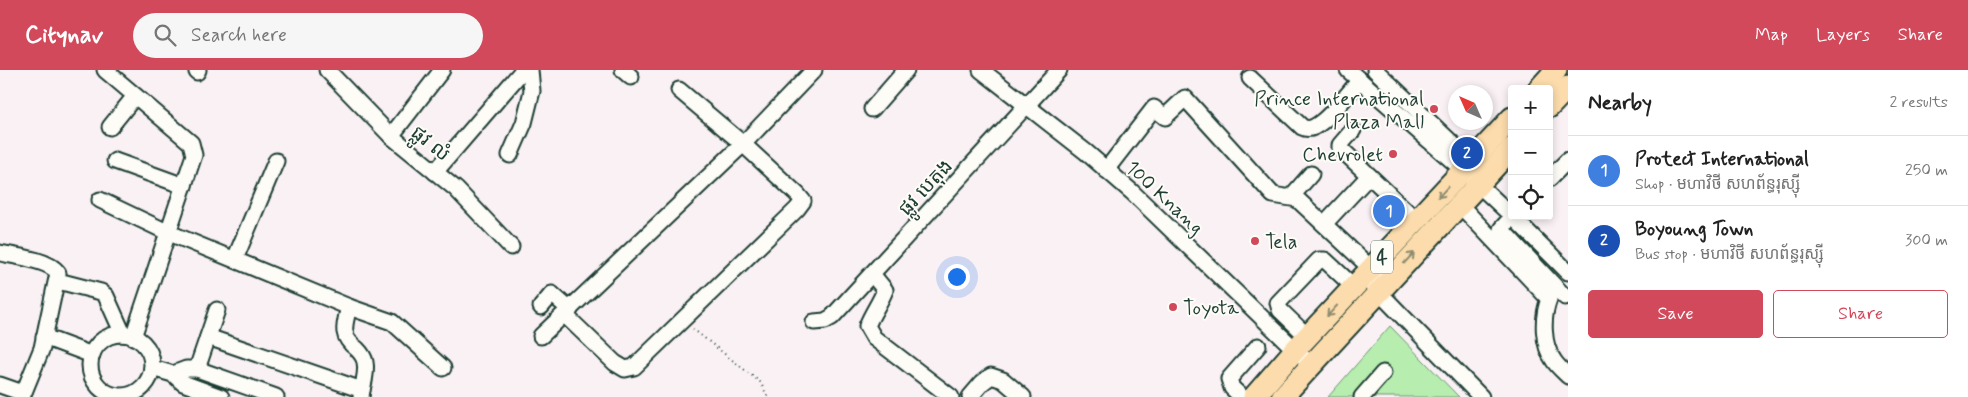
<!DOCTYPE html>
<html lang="en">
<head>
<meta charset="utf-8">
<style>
	body { margin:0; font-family:Mynerve,"Noto Sans Khmer",sans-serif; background:#f6f6f6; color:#222 }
	.controls { position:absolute; right:15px; top:15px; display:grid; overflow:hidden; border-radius:5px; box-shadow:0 2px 8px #0003 }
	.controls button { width:45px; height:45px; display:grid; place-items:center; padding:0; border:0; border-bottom:1px solid #e0e0e0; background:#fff; color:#222; font:25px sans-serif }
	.compass { position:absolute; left:1448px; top:15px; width:45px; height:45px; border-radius:50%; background:#fff; box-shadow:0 2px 8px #0003; rotate:315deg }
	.you { position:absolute; left:956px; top:206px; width:18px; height:18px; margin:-12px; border:4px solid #fff; border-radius:50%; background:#1a73e8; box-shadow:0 0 0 8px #1a73e833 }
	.badge { display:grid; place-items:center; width:32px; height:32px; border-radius:50%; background:#d1495b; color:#fff; font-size:16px; font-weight:700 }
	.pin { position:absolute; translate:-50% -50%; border:2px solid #fff; box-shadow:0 1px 5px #0006 }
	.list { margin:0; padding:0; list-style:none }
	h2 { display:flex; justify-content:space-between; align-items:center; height:65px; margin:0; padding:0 20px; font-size:21px }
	h2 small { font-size:16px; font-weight:400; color:#767676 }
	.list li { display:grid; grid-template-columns:32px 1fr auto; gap:15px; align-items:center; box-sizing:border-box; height:70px; padding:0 20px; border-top:1px solid #e0e0e0 }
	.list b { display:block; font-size:19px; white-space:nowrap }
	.list p { margin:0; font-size:16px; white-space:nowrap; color:#767676 }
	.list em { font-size:16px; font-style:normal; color:#767676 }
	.actions { display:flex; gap:10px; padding:15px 20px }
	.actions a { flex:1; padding:11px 0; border:1px solid #d1495b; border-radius:5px; text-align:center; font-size:18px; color:#d1495b }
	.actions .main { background:#d1495b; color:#fff }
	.icon { flex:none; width:28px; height:28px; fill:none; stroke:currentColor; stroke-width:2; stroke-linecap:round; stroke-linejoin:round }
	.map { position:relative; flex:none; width:1568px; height:327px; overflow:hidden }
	header { display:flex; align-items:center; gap:30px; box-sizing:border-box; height:70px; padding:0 25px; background:#d1495b; color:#fff }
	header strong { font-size:24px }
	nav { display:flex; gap:28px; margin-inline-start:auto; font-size:18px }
	.search { width:350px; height:45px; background:#f6f6f6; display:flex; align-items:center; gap:12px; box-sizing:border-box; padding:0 18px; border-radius:28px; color:#767676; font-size:19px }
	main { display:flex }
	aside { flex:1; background:#fff }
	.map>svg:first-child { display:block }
	.green { fill:#b7edaf; stroke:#6b9572 }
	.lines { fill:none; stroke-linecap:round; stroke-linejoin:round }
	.minor-casing { stroke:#1f3d34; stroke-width:19 }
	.highway-casing { stroke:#1f3d34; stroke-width:25 }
	.path { stroke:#1f3d34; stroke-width:2; stroke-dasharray:1 4; stroke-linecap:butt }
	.minor { stroke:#fdfcf7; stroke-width:15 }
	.highway { stroke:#fcdcac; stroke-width:21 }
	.oneway { stroke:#8e8c70 }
	.poi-dot { fill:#d1495b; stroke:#fdfcf7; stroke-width:2 }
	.labels { text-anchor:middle; stroke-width:4; stroke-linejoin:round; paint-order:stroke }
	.shield { fill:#fdfcf7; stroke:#62766e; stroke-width:1 }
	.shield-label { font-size:19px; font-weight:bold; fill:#1f3d34 }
	.poi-label { font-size:20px; fill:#1f3d34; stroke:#fdfcf7; text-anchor:end }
	.street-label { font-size:20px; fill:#1f3d34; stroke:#fdfcf7 }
</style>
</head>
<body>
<header>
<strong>Citynav</strong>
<div class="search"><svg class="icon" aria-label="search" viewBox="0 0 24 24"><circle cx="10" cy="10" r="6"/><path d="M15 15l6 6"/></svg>Search here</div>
<nav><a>Map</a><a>Layers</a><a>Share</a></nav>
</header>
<main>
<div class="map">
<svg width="1568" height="327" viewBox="0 0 1568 327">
	<rect width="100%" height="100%" fill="#faf1f4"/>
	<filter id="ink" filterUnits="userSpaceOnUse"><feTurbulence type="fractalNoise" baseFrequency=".02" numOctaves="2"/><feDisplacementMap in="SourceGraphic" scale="10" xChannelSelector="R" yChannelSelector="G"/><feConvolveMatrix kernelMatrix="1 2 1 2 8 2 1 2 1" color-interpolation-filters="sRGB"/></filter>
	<g filter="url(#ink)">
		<!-- green -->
		<path class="green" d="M1390,256l69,71h-131z"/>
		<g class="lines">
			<defs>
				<g id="minor">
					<path d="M105,0l86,73 3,12 -61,182"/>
					<path d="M327,0l64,66 65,53 55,58"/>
					<path d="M623,0l8,7"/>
					<path d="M981,0l105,82 46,40 179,173"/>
					<path d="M1348,0l115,100 49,46"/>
					<path d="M1375,0l102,97"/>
					<path d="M197,2l1,-2"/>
					<path d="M1250,8l52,49c4,2 8,2 12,0 16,-8 33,-33 46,-47"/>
					<path d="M872,39l34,-39"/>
					<path d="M110,57l25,-31"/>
					<path d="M1353,60l-13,15v3l76,72"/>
					<path d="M391,66l51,-66"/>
					<path d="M510,85l14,-32 8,-32 -2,-21"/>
					<path d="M115,91l69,25"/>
					<path d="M1106,100l48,-62 11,9 20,-19 88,97 24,4 81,76"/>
					<path d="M435,102l88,-102"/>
					<path d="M1549,109l19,-19"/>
					<path d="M1291,127l20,-23"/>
					<path d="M100,130l67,32 182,75 43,15 51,46"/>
					<path d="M1459,134l90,95c-7,18 -7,46 5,62 4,6 9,10 14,15"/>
					<path d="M1512,146l56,56"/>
					<path d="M1513,146l-12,13 64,68"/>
					<path d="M1324,154l45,-48"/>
					<path d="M0,183c16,3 50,7 58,20l-16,75 -20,49"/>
					<path d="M235,189l41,-98"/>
					<path d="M872,204l13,16c-5,13 -13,23 -18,36l7,12 77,59"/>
					<path d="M58,211l43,11 5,4 17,38"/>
					<path d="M1372,215l109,112"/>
					<path d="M349,237c-5,19 -9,29 8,42 4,4 7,8 8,13 2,9 -1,20 -3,28"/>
					<path d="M541,237l11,-13 18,16"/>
					<path d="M565,245l50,48 10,6 9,-2 163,-158 6,-8 -5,-6 -55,-51 -64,-54"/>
					<path d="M814,252l11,-1 7,-4 227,-247"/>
					<circle cx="121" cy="295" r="31"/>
					<path d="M541,266l202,-192 71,-74"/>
					<path d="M44,267l48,18"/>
					<path d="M208,267l154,53 -1,7"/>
					<path d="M1308,267l-28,-27 -2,-7 41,-43h6l29,27"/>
					<path d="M152,298l21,6 10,9 38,14"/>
					<path d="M197,299l20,-59"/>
					<path d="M173,304l13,-5h11l79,28"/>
					<path d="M0,315l23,8"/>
					<path d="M970,327l12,-14 9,-7 12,4 20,17"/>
					<path d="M1242,327l-10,-9 -3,-9 29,-33"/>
					<path d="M1362,327l21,-24"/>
				</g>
				<g id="highway">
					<path d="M1539,19l17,-19"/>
					<path d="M1549,37l19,-20"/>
					<path d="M1254,327l41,-47 217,-232"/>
					<path d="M1282,327l230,-249"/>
				</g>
			</defs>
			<!-- minor casing -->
			<use href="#minor" class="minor-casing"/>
			<!-- highway casing -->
			<use href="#highway" class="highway-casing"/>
			<!-- path -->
			<path class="path" d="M693,259l67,53 8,15"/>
			<!-- minor -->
			<use href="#minor" class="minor"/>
			<!-- highway -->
			<use href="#highway" class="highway"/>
		</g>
		<!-- one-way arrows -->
		<defs><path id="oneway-shaft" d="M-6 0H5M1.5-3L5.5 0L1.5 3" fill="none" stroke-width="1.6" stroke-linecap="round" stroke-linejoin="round" transform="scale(1.25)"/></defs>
		<g class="oneway">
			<use href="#oneway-shaft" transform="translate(1443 122) rotate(133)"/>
			<use href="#oneway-shaft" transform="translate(1409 188) rotate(-47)"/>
			<use href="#oneway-shaft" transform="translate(1332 241) rotate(133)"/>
		</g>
	</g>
	<!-- markers -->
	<g class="poi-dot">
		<circle cx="1434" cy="39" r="5"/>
		<circle cx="1393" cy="84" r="5"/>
		<circle cx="1255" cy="171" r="5"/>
		<circle cx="1173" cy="237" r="5"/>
	</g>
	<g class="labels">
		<!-- shield labels -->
		<rect class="shield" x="1371" y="170.5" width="22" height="33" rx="4"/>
		<g class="shield-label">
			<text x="1382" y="194">4</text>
		</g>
		<!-- poi labels -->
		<g class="poi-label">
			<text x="1424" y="35">Prince International<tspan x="1424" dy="23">Plaza Mall</tspan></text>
			<text x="1383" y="91">Chevrolet</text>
			<text x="1265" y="178" text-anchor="start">Tela</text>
			<text x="1183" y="244" text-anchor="start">Toyota</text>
		</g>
		<!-- street labels -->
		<g class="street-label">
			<text transform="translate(431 73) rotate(39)" y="7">ផ្លូវ លំ</text>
			<text transform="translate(925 117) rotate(-47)" y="7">ផ្លូវ បេតុង</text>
			<text transform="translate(1165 127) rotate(43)" y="7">100 Knang</text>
		</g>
	</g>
</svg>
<div class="controls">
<button>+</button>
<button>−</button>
<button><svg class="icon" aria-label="locate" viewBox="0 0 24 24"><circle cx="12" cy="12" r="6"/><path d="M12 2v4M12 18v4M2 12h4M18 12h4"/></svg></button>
</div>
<svg class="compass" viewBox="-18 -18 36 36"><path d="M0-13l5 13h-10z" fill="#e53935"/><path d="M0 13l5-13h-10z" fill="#767676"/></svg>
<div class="you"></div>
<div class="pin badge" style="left:1389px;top:141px;background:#3f7fe0">1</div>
<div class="pin badge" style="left:1467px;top:83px;background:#1a4fb4">2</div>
</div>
<aside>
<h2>Nearby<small>2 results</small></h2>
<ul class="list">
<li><span class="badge" style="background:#3f7fe0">1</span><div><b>Protect International</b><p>Shop · មហាវិថី សហព័ន្ធរុស្ស៊ី</p></div><em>250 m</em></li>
<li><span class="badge" style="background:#1a4fb4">2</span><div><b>Boyoung Town</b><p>Bus stop · មហាវិថី សហព័ន្ធរុស្ស៊ី</p></div><em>300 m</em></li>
</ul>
<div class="actions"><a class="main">Save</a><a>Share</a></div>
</aside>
</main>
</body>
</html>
